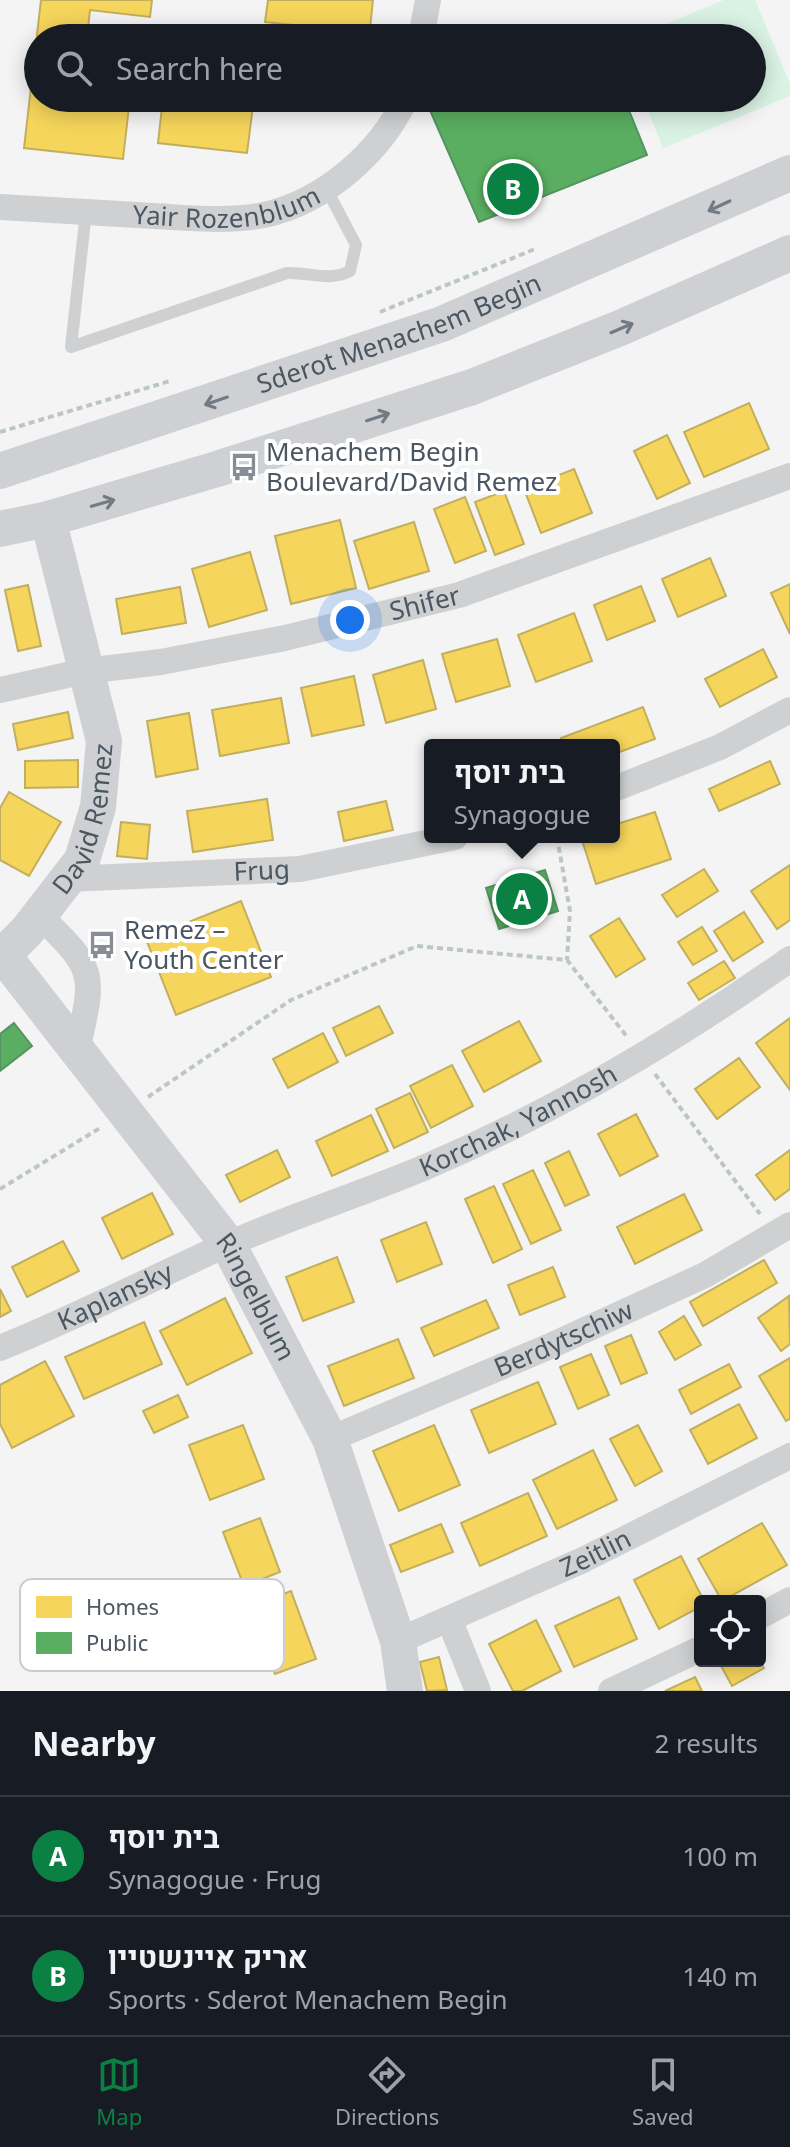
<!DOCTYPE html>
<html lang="en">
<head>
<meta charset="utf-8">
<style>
	body { margin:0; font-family:"Noto Sans",Heebo,sans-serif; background:#242831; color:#f1f3f6 }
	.controls { position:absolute; right:24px; bottom:24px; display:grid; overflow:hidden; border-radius:8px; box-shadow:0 4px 20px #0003 }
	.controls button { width:72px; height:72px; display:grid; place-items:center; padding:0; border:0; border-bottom:2px solid #363941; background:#171b24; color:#f1f3f6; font:40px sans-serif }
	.you { position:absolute; left:350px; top:620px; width:28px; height:28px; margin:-20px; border:6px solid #fff; border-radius:50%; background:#1a73e8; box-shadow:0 0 0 12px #1a73e833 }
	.badge { display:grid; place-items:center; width:52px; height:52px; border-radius:50%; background:#0b8043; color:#fff; font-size:26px; font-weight:700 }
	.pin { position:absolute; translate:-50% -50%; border:4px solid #fff; box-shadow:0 2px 8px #0006 }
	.popup { position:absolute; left:424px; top:739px; width:196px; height:104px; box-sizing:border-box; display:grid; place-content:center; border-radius:8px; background:#171b24; filter:drop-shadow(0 2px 6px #0005); font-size:26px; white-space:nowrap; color:#9ea1a6 }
	.popup b { font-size:30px; color:#f1f3f6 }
	.popup::after { content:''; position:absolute; left:50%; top:100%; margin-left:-16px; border:16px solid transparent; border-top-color:#171b24 }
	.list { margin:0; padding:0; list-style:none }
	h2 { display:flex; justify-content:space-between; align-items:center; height:104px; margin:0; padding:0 32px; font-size:34px }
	h2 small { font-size:26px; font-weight:400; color:#9ea1a6 }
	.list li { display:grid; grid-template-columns:52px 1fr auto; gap:24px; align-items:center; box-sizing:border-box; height:120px; padding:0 32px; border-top:2px solid #363941 }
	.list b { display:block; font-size:30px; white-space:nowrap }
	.list p { margin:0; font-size:26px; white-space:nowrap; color:#9ea1a6 }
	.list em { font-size:26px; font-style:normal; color:#9ea1a6 }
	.icon { flex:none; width:44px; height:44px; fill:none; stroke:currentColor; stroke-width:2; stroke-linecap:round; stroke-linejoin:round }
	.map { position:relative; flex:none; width:790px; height:1691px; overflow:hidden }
	.search { position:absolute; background:#171b24; box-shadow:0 4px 20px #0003; left:24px; right:24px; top:24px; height:88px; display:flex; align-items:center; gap:20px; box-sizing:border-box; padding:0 28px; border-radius:44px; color:#9ea1a6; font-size:30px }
	.sheet { height:344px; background:#171b24 }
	nav { display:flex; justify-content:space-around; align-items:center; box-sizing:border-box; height:112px; border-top:2px solid #363941; background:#171b24; font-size:22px; color:#9ea1a6 }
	nav a { display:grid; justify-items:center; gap:4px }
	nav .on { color:#0b8043 }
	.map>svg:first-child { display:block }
	.green { fill:#d9f2e3 }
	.homes { fill:#f6d55c; stroke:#c2af5e; stroke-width:2 }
	.public { fill:#5aae61; stroke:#559461; stroke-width:2 }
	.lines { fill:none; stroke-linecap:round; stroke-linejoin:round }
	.path { stroke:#bcc7c4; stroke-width:4; stroke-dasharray:6 4; stroke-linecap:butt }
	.lane { stroke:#ced0d2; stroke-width:12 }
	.street { stroke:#ced0d2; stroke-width:26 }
	.secondary { stroke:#ced0d4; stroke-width:36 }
	.oneway { stroke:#727b84 }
	.labels { text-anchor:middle; stroke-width:8; stroke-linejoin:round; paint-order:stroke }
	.street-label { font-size:26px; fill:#4a5661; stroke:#fff }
	.poi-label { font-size:26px; fill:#4a5661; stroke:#fff; text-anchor:start }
	.key { fill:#fff; stroke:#c9ccd0; stroke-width:2 }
	.key-label { font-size:22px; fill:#4a5661 }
</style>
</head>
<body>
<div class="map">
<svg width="790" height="1691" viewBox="0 0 790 1691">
	<rect width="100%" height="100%" fill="#f4f4f4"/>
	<!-- green -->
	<path class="green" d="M724,0h31l35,84v12l-127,52 -20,-50h109v-60h-121z"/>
	<!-- homes -->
	<g class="homes">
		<path d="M41,0h111l-2,17 -60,-7 -3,28h-49v60h92l-7,61 -99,-11z"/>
		<path d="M268,0h105l-4,38h-48l1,-10 -57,-6z"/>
		<path d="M163,98h91l-7,55 -89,-10z"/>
		<path d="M749,403l20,46 -65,28 -20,-45z"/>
		<path d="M667,435l23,48 -33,16 -23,-48z"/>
		<path d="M574,469l18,44 -51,20 -17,-44z"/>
		<path d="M504,491l20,53 -29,11 -20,-53z"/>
		<path d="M465,497l21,54 -31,12 -21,-54z"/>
		<path d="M340,520l16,68 -65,16 -16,-68z"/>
		<path d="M414,522l15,49 -60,18 -15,-48z"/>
		<path d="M250,552l17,58 -58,17 -17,-58z"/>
		<path d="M710,558l16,38 -48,21 -16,-38z"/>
		<path d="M790,584v50l-19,-41z"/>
		<path d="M28,585l13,61 -23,5 -13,-61z"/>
		<path d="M641,586l14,35 -48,19 -13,-35z"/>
		<path d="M180,587l6,36 -64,11 -6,-35z"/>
		<path d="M574,613l18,48 -56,21 -18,-47z"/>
		<path d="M497,639l13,47 -54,16 -14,-48z"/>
		<path d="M763,649l14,28 -57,30 -15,-28z"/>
		<path d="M423,660l13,49 -50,14 -13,-48z"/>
		<path d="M354,676l10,49 -52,11 -11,-48z"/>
		<path d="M281,698l8,45 -69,13 -8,-46z"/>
		<path d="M643,707l12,32 -41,15v-9h-50l-3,-7z"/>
		<path d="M68,712l5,26 -55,12 -5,-26z"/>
		<path d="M189,713l9,56 -42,8 -9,-56z"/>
		<path d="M78,760v27l-53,1v-27z"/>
		<path d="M770,761l10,23 -61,27 -10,-22z"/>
		<path d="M9,792l52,30 -32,54 -29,-16v-52z"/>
		<path d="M267,799l6,41 -80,12 -6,-41z"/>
		<path d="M386,801l7,29 -49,11 -6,-29z"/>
		<path d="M655,812l16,47 -75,25 -15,-47h33v-12z"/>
		<path d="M121,822l29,3 -3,34 -30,-3z"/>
		<path d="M790,865v55l-13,9 -26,-38z"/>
		<path d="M704,869l14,22 -41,26 -15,-22z"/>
		<path d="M241,901l30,76 -95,38 -30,-76z"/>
		<path d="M744,912l19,30 -30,19 -19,-30z"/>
		<path d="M619,918l26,41 -29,18 -26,-41z"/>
		<path d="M702,927l15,24 -24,14 -15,-23z"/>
		<path d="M724,961l11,17 -36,22 -11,-17z"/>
		<path d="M379,1006l14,27 -47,23 -13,-28z"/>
		<path d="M790,1018v72l-34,-47z"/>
		<path d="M519,1021l22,40 -57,31 -22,-41z"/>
		<path d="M323,1033l15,29 -50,26 -15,-29z"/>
		<path d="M739,1058l21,29 -43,32 -22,-30z"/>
		<path d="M452,1065l21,41 -42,22 -21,-42z"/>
		<path d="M410,1093l18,39 -34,16 -18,-39z"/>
		<path d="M636,1114l22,42 -38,20 -22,-42z"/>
		<path d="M371,1115l17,36 -56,25 -16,-35z"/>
		<path d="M277,1150l13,27 -50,25 -14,-27z"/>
		<path d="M790,1150v39l-15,11 -19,-25z"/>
		<path d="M569,1151l20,44 -24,11 -20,-43z"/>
		<path d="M533,1170l28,60 -30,14 -28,-60z"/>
		<path d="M494,1186l28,63 -29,14 -28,-64z"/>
		<path d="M152,1193l21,41 -51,25 -20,-41z"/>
		<path d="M684,1194l18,36 -67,34 -18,-37z"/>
		<path d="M426,1222l16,42 -45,18 -16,-42z"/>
		<path d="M63,1241l16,30 -52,26 -15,-30z"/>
		<path d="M337,1257l17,45 -51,19 -17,-44z"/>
		<path d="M764,1260l13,23 -74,43 -13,-24z"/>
		<path d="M553,1267l12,30 -45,18 -12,-30z"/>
		<path d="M0,1289l11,22 -11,6z"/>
		<path d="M789,1296l1,48 -9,7 -23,-33z"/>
		<path d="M225,1298l27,55 -65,32 -27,-54z"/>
		<path d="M486,1300l13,28 -65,28 -13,-28z"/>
		<path d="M684,1316l17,29 -26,15 -16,-28z"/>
		<path d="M144,1322l18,42 -78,35 -19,-42z"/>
		<path d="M631,1335l16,38 -26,11 -16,-38z"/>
		<path d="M398,1339l16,39 -70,28 -16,-40z"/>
		<path d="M591,1354l18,41 -31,14 -18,-42z"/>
		<path d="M790,1358v61l-4,2 -27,-45z"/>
		<path d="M45,1361l29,55 -62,32 -12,-24v-39z"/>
		<path d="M729,1364l12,23 -50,27 -12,-24z"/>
		<path d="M538,1382l18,42 -67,29 -18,-43z"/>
		<path d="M178,1395l10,22 -34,16 -11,-22z"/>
		<path d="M739,1404l18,34 -49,26 -18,-34z"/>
		<path d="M243,1425l21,54 -54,21 -21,-55z"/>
		<path d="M434,1425l26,60 -61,26 -26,-60z"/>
		<path d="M638,1425l24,46 -27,15 -25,-47z"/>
		<path d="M593,1450l24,50 -60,29 -24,-49z"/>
		<path d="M528,1493l19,43 -67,30 -19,-43z"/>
		<path d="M260,1518l20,54 -36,14 -21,-54z"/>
		<path d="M762,1523l25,42 -65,36 -24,-42z"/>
		<path d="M441,1524l12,28 -52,20 -11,-27z"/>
		<path d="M681,1556l23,45h-4v6l-41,22 -25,-49z"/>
		<path d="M291,1591l25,68 -41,15 -26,-67z"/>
		<path d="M619,1597l18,42 -63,28 -19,-41z"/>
		<path d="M536,1620l25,51 -39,20h-9l-24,-47z"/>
		<path d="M439,1657l8,33 -20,1 -7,-29z"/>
		<path d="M730,1661h30l4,7 -32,18 -11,-20z"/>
		<path d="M695,1677l7,14h-37z"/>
	</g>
	<!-- public -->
	<g class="public">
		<path d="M597,29l3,9h-26z"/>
		<path d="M624,98l23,57 -168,67 -54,-123z"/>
		<path d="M545,870l13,41 -59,18 -13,-41z"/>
		<path d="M14,1023l18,23 -32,25v-37z"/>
	</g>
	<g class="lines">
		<!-- path -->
		<g class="path">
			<path d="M380,312l155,-63"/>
			<path d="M0,432l170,-51"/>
			<path d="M557,837l13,74 -3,49"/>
			<path d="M655,1074l105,140"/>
			<path d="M148,1097l143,-97 126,-54 150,14 61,78"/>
			<path d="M0,1189l100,-61"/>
		</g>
		<!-- lane -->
		<path class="lane" d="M86,212l-15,135 216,-74c23,-1 42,9 63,-2l6,-26 -30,-57"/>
		<!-- street -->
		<g class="street">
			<path d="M421,38l7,-38"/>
			<path id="s1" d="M0,207c51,3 102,6 154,9 35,2 75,6 110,-1 60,-13 116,-62 142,-117"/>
			<path id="s2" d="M0,690l85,-19 76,-9 124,-24 174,-43 331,-119"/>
			<path d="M614,789l106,-42 70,-37"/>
			<path id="s3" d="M66,879l234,-10 155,-32"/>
			<path d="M39,915c59,57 55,58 38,136"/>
			<path id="s4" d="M0,1348c77,-31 150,-69 226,-103 66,-29 136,-51 202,-79 128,-55 249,-127 362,-207"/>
			<path id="s5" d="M330,1439l218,-92 157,-72 85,-50"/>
			<path d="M760,1616l30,-16"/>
			<path d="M449,1619l29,72"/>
			<path id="s6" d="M398,1641l185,-81 207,-104"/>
			<path d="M611,1691l89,-42"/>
		</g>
		<!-- secondary -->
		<g class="secondary">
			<path id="s7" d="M0,471l442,-147 348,-151"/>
			<path d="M0,529l48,-10 169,-50 255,-82 148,-59 170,-75"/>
			<path id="s8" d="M3,955l225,289 102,195 68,202 7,50"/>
			<path id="s9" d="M0,958l27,-27 55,-71 16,-53 6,-66 -56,-222"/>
		</g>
	</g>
	<!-- one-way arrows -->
	<defs><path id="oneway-shaft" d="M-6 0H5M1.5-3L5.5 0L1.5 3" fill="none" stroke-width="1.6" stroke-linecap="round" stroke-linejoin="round" transform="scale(2)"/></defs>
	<g class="oneway">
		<use href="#oneway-shaft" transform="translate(719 206) rotate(155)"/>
		<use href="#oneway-shaft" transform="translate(622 328) rotate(-23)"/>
		<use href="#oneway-shaft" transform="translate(216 401) rotate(161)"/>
		<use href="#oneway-shaft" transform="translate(378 417) rotate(-18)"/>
		<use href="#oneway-shaft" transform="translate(103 503) rotate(-16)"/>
	</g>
	<!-- icons -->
	<defs>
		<symbol id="bus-bare" viewBox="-9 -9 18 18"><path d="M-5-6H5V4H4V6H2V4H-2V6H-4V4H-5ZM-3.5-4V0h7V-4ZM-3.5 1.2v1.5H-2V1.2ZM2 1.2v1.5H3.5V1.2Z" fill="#868d94" stroke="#fff" stroke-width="2.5" paint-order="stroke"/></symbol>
	</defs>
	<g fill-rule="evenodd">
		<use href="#bus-bare" x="224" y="447" width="40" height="40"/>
		<use href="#bus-bare" x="82" y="925" width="40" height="40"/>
	</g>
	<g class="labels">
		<!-- street labels -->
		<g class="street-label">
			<text dy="9" stroke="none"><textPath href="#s1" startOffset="228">Yair Rozenblum</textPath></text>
			<text dy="9" stroke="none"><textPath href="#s7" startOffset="422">Sderot Menachem Begin</textPath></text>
			<text dy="9" stroke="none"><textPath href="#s2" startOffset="434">Shifer</textPath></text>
			<text dy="9" stroke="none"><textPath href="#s9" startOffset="168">David Remez</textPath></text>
			<text dy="9" stroke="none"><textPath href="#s3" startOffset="196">Frug</textPath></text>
			<text dy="9" stroke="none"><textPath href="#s4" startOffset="566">Korchak, Yannosh</textPath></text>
			<text dy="9" stroke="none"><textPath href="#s4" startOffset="126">Kaplansky</textPath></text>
			<text dy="9" stroke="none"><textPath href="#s8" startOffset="426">Ringelblum</textPath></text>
			<text dy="9" stroke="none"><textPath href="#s5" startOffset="254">Berdytschiw</textPath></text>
			<text dy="9" stroke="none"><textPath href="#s6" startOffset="216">Zeitlin</textPath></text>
		</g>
		<!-- poi labels -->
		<g class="poi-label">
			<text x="266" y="461">Menachem Begin<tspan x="266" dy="30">Boulevard/David Remez</tspan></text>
			<text x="124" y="939">Remez –<tspan x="124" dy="30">Youth Center</tspan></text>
		</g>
	</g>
	<!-- legend -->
	<rect x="20" y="1579" width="264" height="92" rx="12" class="key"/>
	<rect x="36" y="1596" width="36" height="22" fill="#f6d55c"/>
	<rect x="36" y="1632" width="36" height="22" fill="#5aae61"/>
	<g class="key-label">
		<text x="86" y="1615">Homes</text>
		<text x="86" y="1651">Public</text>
	</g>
</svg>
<div class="controls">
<button><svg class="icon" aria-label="locate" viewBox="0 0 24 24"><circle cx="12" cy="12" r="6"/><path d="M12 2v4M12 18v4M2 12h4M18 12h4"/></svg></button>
</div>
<div class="you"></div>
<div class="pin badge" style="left:522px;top:899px">A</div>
<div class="popup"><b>בית יוסף</b>Synagogue</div>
<div class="pin badge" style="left:513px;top:189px">B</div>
<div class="search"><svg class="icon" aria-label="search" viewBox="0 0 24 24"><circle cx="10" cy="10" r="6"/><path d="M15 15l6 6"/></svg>Search here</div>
</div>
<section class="sheet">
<h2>Nearby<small>2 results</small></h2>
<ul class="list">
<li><span class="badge">A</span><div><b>בית יוסף</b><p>Synagogue · Frug</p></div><em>100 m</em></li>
<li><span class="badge">B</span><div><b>אריק איינשטיין</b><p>Sports · Sderot Menachem Begin</p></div><em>140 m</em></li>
</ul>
</section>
<nav>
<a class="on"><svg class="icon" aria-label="map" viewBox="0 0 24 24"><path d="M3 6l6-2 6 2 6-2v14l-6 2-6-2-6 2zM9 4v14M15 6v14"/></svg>Map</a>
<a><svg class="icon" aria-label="directions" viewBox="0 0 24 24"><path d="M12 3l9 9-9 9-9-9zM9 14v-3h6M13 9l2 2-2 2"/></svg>Directions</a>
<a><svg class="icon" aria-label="saved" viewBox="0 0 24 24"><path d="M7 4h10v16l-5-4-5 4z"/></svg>Saved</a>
</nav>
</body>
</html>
